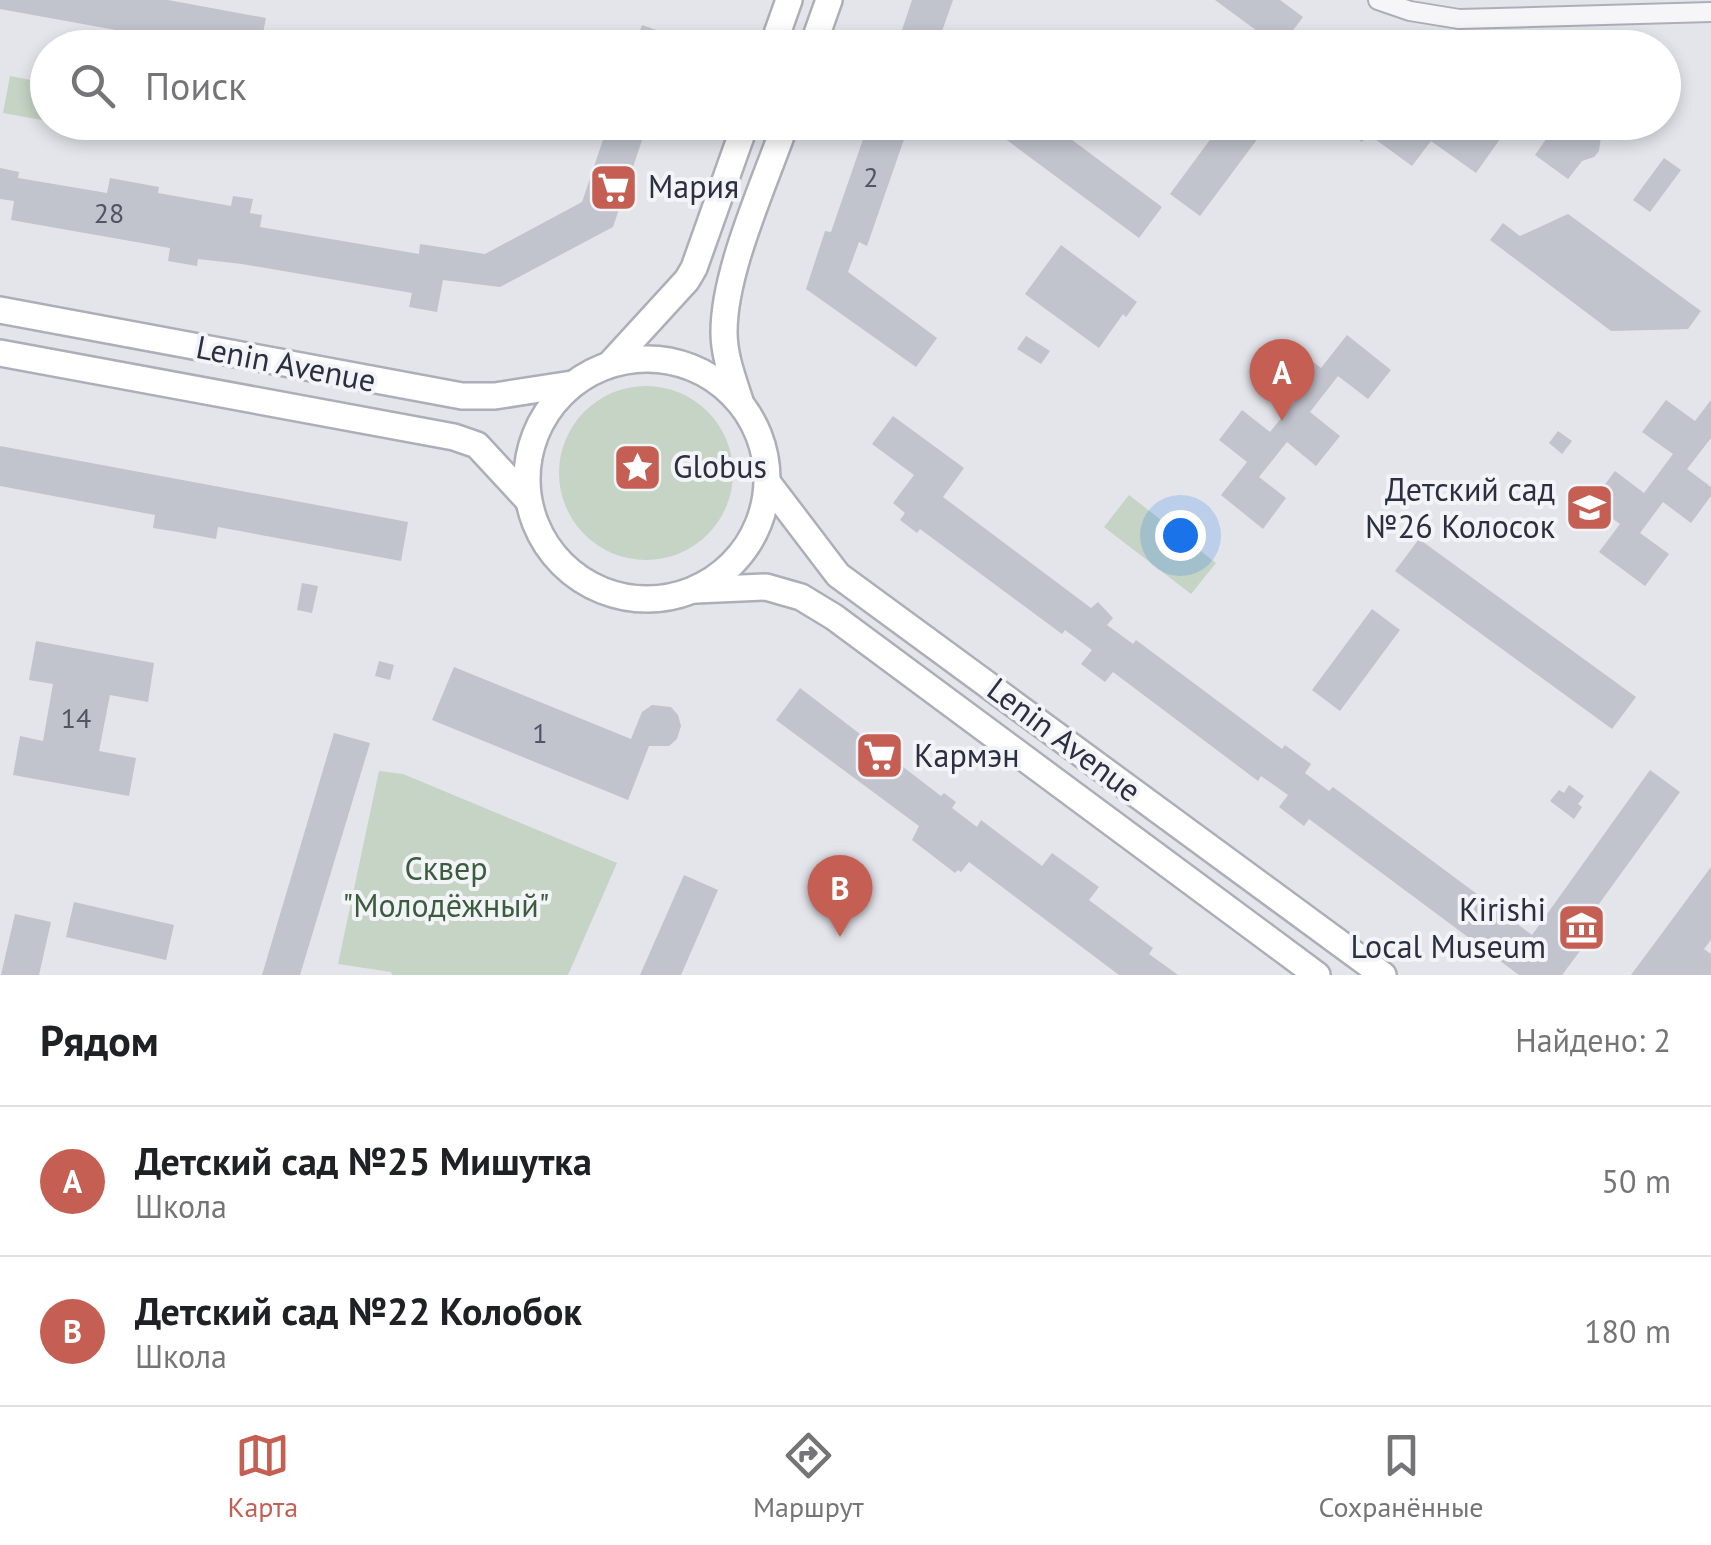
<!DOCTYPE html>
<html lang="ru">
<head>
<meta charset="utf-8">
<style>
	body { margin:0; font-family:"PT Sans",sans-serif; background:#f2f2f2; color:#202124 }
	.you { position:absolute; left:1180px; top:535px; width:35px; height:35px; margin:-25px; border:8px solid #fff; border-radius:50%; background:#1a73e8; box-shadow:0 0 0 15px #1a73e833 }
	.badge { display:grid; place-items:center; width:65px; height:65px; border-radius:50%; background:#c55f53; color:#fff; font-size:32px; font-weight:700 }
	.pin { position:absolute; translate:-50% -82px; filter:drop-shadow(0 2px 5px #0008) }
	.pin::after { content:''; position:absolute; top:52px; width:35px; height:30px; background:inherit; clip-path:polygon(0 0,100% 0,50% 100%) }
	.list { margin:0; padding:0; list-style:none }
	h2 { display:flex; justify-content:space-between; align-items:center; height:130px; margin:0; padding:0 40px; font-size:42px }
	h2 small { font-size:32px; font-weight:400; color:#757577 }
	.list li { display:grid; grid-template-columns:65px 1fr auto; gap:30px; align-items:center; box-sizing:border-box; height:150px; padding:0 40px; border-top:2px solid #e0e0e0 }
	.list b { display:block; font-size:38px; white-space:nowrap }
	.list p { margin:0; font-size:32px; white-space:nowrap; color:#757577 }
	.list em { font-size:32px; font-style:normal; color:#757577 }
	.icon { flex:none; width:55px; height:55px; fill:none; stroke:currentColor; stroke-width:2; stroke-linecap:round; stroke-linejoin:round }
	.map { position:relative; flex:none; width:1711px; height:975px; overflow:hidden }
	.search { position:absolute; background:#fff; box-shadow:0 5px 15px #0003; left:30px; right:30px; top:30px; height:110px; display:flex; align-items:center; gap:25px; box-sizing:border-box; padding:0 35px; border-radius:55px; color:#757577; font-size:38px }
	.sheet { height:430px; background:#fff }
	nav { display:flex; justify-content:space-around; align-items:center; box-sizing:border-box; height:140px; border-top:2px solid #e0e0e0; background:#fff; font-size:28px; color:#757577 }
	nav a { display:grid; justify-items:center; gap:5px }
	nav .on { color:#c55f53 }
	.map>svg:first-child { display:block }
	.green { fill:#c5d4c5 }
	.building { fill:#c1c3cd }
	.lines { fill:none; stroke-linecap:round; stroke-linejoin:round }
	.street-casing { stroke:#adaeb8; stroke-width:22 }
	.secondary-casing { stroke:#adaeb8; stroke-width:30 }
	.street { stroke:#f6f6f9; stroke-width:18 }
	.secondary { stroke:#fff; stroke-width:25 }
	.labels { text-anchor:middle; stroke-width:8; stroke-linejoin:round; paint-order:stroke }
	.number-label { font-size:28px; fill:#515465 }
	.poi-label { font-size:32px; fill:#2c2f42; stroke:#f3f4f8; text-anchor:start }
	.street-label { font-size:32px; fill:#2c2f42; stroke:#f3f4f8 }
	.park-label { font-size:32px; fill:#3b5c3d; stroke:#f3f4f8 }
</style>
</head>
<body>
<div class="map">
<svg width="1711" height="975" viewBox="0 0 1711 975">
	<rect width="100%" height="100%" fill="#e4e5eb"/>
	<!-- green -->
	<g class="green">
		<path d="M10,76l37,7v38l-44,-8z"/>
		<circle cx="646" cy="473" r="87"/>
		<path d="M1129,495l87,68 -25,31 -87,-67z"/>
		<path d="M379,771l24,3 214,89 -49,112h-176l-1,-3 -53,-8z"/>
	</g>
	<!-- building -->
	<g class="building">
		<path d="M0,0h168l98,18 -6,30h-45l-215,-39z"/>
		<path d="M912,0h41l-17,48h-40z"/>
		<path d="M1215,0h65l23,17 -23,31z"/>
		<path d="M642,25l57,20v3h-65z"/>
		<path d="M609,122h39l-35,105 -113,60 -57,-7 -6,32 -28,-5 3,-14 -170,-29 -44,-5 -1,7 -29,-5 2,-13 -159,-28 3,-19 -14,-2v-31l19,4 -1,6 89,15 3,-15 49,9 -1,6 73,13 2,-10 20,3 -3,14 12,2 -2,12 159,27 1,-10 65,10 97,-52z"/>
		<path d="M869,122h41l-43,124 -8,-4 -11,30 89,66 -21,29 -110,-78 19,-58 6,1z"/>
		<path d="M1016,122h32l114,85 -23,31 -135,-100z"/>
		<path d="M1223,122h47l-70,94 -30,-22z"/>
		<path d="M1334,122h178l-36,51 -45,-32 -19,25 -44,-32 -6,8z"/>
		<path d="M1558,122h31l12,15 -2,14 -5,6 -12,4 -14,18 -33,-24z"/>
		<path d="M1664,158l17,12 -31,42 -17,-12z"/>
		<path d="M1568,214l133,97 -13,18 -77,2 -121,-91 13,-17 17,13z"/>
		<path d="M1061,245l76,57 -11,15 -3,-3 -24,34 -74,-54z"/>
		<path d="M1347,335l44,35 -23,29 -30,-23 -28,36 30,24 -24,30 -29,-24 -28,35 27,21 -23,31 -42,-34 26,-33 -28,-22 23,-30 28,22 28,-35 -28,-23 22,-29 29,23z"/>
		<path d="M1026,336l24,15 -9,13 -24,-15z"/>
		<path d="M1666,400l29,21 16,-21v38l-24,31 24,18v9l-20,27 -28,-21 -23,31 29,21 -24,32 -46,-34 21,-28 -29,-21 24,-32 29,22 29,-39 -31,-22z"/>
		<path d="M893,416l71,52 -21,29 148,111 7,-6 15,16 -6,7 26,19 3,-4 146,109 3,-4 26,19 -6,9 24,18 4,-4 199,148 118,-165 30,22 -110,152 10,7 -18,24h-43l-210,-156 -5,7 -25,-19 9,-12 -27,-19 -3,5 -145,-109 -8,10 -24,-18 11,-14 -27,-20 -3,4 -142,-105 -3,4 -17,-13 5,-7 -12,-10 21,-28 -42,-31z"/>
		<path d="M1558,431l14,10 -10,13 -13,-11z"/>
		<path d="M0,446l408,76 -7,39 -183,-34 -2,12 -38,-7 -25,-4 2,-13 -155,-29z"/>
		<path d="M1419,539l217,158 -24,32 -217,-158z"/>
		<path d="M302,583l16,3 -6,27 -15,-3z"/>
		<path d="M1372,609l28,21 -60,81 -28,-21z"/>
		<path d="M36,641l118,22 -6,39 -38,-7 -11,56 37,7 -7,38 -116,-21 7,-39 23,5 10,-57 -24,-4z"/>
		<path d="M379,661l15,4 -4,15 -15,-4z"/>
		<path d="M454,667l177,72 11,-27 10,-7 19,2 7,8 3,11 -4,13 -8,7h-20l-21,54 -196,-80z"/>
		<path d="M800,688l141,108 3,-3 12,9 -4,6 25,19 4,-7 61,46 10,-13 47,34 -10,13 64,48 -4,6 29,21h-59l-150,-113 -8,10 -3,-2 -3,3 -43,-33 7,-14 -143,-106z"/>
		<path d="M334,733l36,10 -70,232h-38z"/>
		<path d="M1569,785l15,11 -6,8 4,3 -8,12 -24,-18 9,-11 5,3z"/>
		<path d="M1711,867v73l-7,9 7,5v21h-80z"/>
		<path d="M684,875l34,15 -37,85h-41z"/>
		<path d="M74,902l100,23 -8,35 -100,-23z"/>
		<path d="M15,914l36,8 -12,53h-38z"/>
	</g>
	<g class="lines">
		<defs>
			<path id="street" d="M1378,0l32,11 49,8 252,-7"/>
			<g id="secondary">
				<path d="M772,48l17,-48"/>
				<path d="M812,48l17,-48"/>
				<path d="M0,310l462,86h33l77,-12"/>
				<path d="M0,353l454,84 23,8 50,54"/>
				<circle cx="647" cy="479" r="120"/>
				<path d="M611,363l76,-83 7,-12 52,-146"/>
				<path d="M740,401c-7,-22 -16,-45 -16,-69 0,-62 41,-149 62,-210"/>
				<path d="M768,483l70,92 545,400"/>
				<path d="M696,590l70,-3 35,10 33,20 483,358"/>
			</g>
		</defs>
		<!-- street casing -->
		<use href="#street" class="street-casing"/>
		<!-- secondary casing -->
		<use href="#secondary" class="secondary-casing"/>
		<!-- street -->
		<use href="#street" class="street"/>
		<!-- secondary -->
		<use href="#secondary" class="secondary"/>
	</g>
	<!-- icons -->
	<defs>
		<symbol id="supermarket-square" viewBox="-11 -11 22 22"><rect x="-9" y="-9" width="18" height="18" rx="4" fill="#c55f53" stroke="#f3f4f8"/><path d="M-6-5.5h2.5l.6 2H6L4.5 2H-2.5L-4.4-4H-6ZM-1.5 3.2a1.3 1.3 0 1 0 .1 0ZM3 3.2a1.3 1.3 0 1 0 .1 0Z" fill="#fff"/></symbol>
		<symbol id="sight-square" viewBox="-11 -11 22 22"><rect x="-9" y="-9" width="18" height="18" rx="4" fill="#c55f53" stroke="#f3f4f8"/><path d="M0-6L1.8-2.2L6-1.7L2.9 1.2L3.7 5.4L0 3.3L-3.7 5.4L-2.9 1.2L-6-1.7L-1.8-2.2Z" fill="#fff"/></symbol>
		<symbol id="school-square" viewBox="-11 -11 22 22"><rect x="-9" y="-9" width="18" height="18" rx="4" fill="#c55f53" stroke="#f3f4f8"/><path d="M0-5L7-2L0 1L-7-2ZM-4 1L0 2.5L4 1V4Q0 6-4 4Z" fill="#fff"/></symbol>
		<symbol id="museum-square" viewBox="-11 -11 22 22"><rect x="-9" y="-9" width="18" height="18" rx="4" fill="#c55f53" stroke="#f3f4f8"/><path d="M0-6L6-3V-2H-6V-3ZM-5-1h2V3h-2ZM-1-1h2V3h-2ZM3-1h2V3H3ZM-6 4H6V6H-6Z" fill="#fff"/></symbol>
	</defs>
	<g fill-rule="evenodd">
		<use href="#supermarket-square" x="586" y="160" width="55" height="55"/>
		<use href="#sight-square" x="610" y="440" width="55" height="55"/>
		<use href="#school-square" x="1562" y="480" width="55" height="55"/>
		<use href="#supermarket-square" x="852" y="728" width="55" height="55"/>
		<use href="#museum-square" x="1554" y="900" width="55" height="55"/>
	</g>
	<g class="labels">
		<!-- number labels -->
		<g class="number-label">
			<text x="871" y="187">2</text>
			<text x="109" y="223">28</text>
			<text x="76" y="728">14</text>
			<text x="540" y="743">1</text>
		</g>
		<!-- poi labels -->
		<g class="poi-label">
			<text x="648" y="198">Мария</text>
			<text x="673" y="478">Globus</text>
			<text x="1555" y="501" text-anchor="end">Детский сад<tspan x="1555" dy="37">№26 Колосок</tspan></text>
			<text x="914" y="767">Кармэн</text>
			<text x="1546" y="921" text-anchor="end">Kirishi<tspan x="1546" dy="37">Local Museum</tspan></text>
		</g>
		<!-- street labels -->
		<g class="street-label">
			<text transform="translate(286 364) rotate(11)" y="11">Lenin Avenue</text>
			<text transform="translate(1064 740) rotate(37)" y="11">Lenin Avenue</text>
		</g>
		<!-- park labels -->
		<g class="park-label">
			<text x="446" y="880">Сквер<tspan x="446" dy="37">"Молодёжный"</tspan></text>
		</g>
	</g>
</svg>
<div class="you"></div>
<div class="pin badge" style="left:1282px;top:421px">A</div>
<div class="pin badge" style="left:840px;top:937px">B</div>
<div class="search"><svg class="icon" aria-label="search" viewBox="0 0 24 24"><circle cx="10" cy="10" r="6"/><path d="M15 15l6 6"/></svg>Поиск</div>
</div>
<section class="sheet">
<h2>Рядом<small>Найдено: 2</small></h2>
<ul class="list">
<li><span class="badge">A</span><div><b>Детский сад №25 Мишутка</b><p>Школа</p></div><em>50 m</em></li>
<li><span class="badge">B</span><div><b>Детский сад №22 Колобок</b><p>Школа</p></div><em>180 m</em></li>
</ul>
</section>
<nav>
<a class="on"><svg class="icon" aria-label="map" viewBox="0 0 24 24"><path d="M3 6l6-2 6 2 6-2v14l-6 2-6-2-6 2zM9 4v14M15 6v14"/></svg>Карта</a>
<a><svg class="icon" aria-label="directions" viewBox="0 0 24 24"><path d="M12 3l9 9-9 9-9-9zM9 14v-3h6M13 9l2 2-2 2"/></svg>Маршрут</a>
<a><svg class="icon" aria-label="saved" viewBox="0 0 24 24"><path d="M7 4h10v16l-5-4-5 4z"/></svg>Сохранённые</a>
</nav>
</body>
</html>
